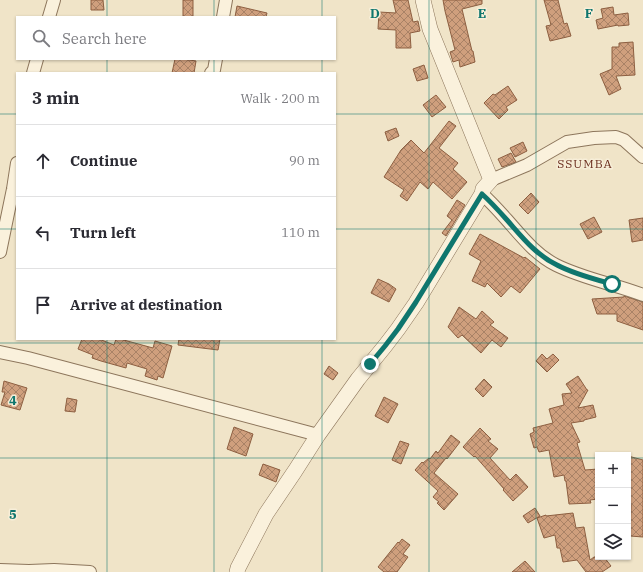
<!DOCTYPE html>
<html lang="en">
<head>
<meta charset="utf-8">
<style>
	body { margin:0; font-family:"IBM Plex Serif",serif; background:#f7f7f7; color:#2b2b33 }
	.controls { position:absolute; right:12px; bottom:12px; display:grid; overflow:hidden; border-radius:0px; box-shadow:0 1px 3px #0004 }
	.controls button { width:36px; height:36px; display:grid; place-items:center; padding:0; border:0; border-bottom:1px solid #e1e1e2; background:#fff; color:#2b2b33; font:20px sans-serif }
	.stop { position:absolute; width:12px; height:12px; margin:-9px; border:3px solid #0f766e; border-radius:50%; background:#fff }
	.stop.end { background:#0f766e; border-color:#fff; box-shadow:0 1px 4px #0008 }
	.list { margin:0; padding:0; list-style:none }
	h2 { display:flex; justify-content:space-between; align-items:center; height:52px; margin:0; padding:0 16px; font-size:17px }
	h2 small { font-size:13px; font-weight:400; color:#7c7c81 }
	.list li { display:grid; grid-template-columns:26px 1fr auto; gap:12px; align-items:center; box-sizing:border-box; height:72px; padding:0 16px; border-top:1px solid #e1e1e2 }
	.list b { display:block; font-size:15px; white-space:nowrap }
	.list em { font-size:13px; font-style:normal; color:#7c7c81 }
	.icon { flex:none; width:22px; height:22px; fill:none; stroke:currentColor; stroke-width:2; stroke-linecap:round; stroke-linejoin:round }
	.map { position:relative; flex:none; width:643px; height:572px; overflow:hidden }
	.search { position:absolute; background:#fff; box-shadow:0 1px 3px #0004; left:16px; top:16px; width:320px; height:44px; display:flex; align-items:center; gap:10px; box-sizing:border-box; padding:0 14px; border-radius:0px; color:#7c7c81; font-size:15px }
	.panel { position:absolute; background:#fff; box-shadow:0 1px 3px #0004; left:16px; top:72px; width:320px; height:268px; border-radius:0px }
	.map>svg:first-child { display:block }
	.building { fill:url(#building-cross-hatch); stroke:#8d5f41 }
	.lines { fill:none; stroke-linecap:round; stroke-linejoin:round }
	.minor-casing { stroke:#8d765c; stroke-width:14 }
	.tertiary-casing { stroke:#8d765c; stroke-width:16 }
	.minor { stroke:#faf1dc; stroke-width:12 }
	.tertiary { stroke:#faf1dc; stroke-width:15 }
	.route { stroke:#0f766e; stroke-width:5 }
	.grid { fill:none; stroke:#0f766e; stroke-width:1; stroke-opacity:0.55 }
	.labels { text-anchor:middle; stroke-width:3; stroke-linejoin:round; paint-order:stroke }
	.quarter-label { font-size:12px; letter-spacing:1px; fill:#6b2e1e; stroke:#f7eed8 }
	.grid-label { font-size:13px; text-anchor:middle; font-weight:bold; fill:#0f766e; stroke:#f7eed8; stroke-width:3; stroke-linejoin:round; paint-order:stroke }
</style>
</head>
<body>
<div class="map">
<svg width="643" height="572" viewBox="0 0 643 572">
	<defs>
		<pattern id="building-cross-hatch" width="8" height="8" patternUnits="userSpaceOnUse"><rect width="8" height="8" fill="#cf9f7d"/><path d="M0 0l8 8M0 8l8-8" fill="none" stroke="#a98266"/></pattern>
	</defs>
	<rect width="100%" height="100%" fill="#f0e4c8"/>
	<!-- building -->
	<g class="building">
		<path d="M91,0h12l1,10h-13z"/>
		<rect x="183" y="0" width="10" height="17"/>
		<path d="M393,0h15l5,22 5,-1 2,10 -10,2 1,15h-15v-18l-18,-1 1,-17 17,1z"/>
		<path d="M443,0h39v4l-20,5 10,42h1l2,11 -15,5 -1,-7 -6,2 -3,-10 5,-2 -10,-39z"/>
		<path d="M544,0h14l6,24 3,-1 4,13 -21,5 -4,-15 5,-1z"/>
		<path d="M237,6l30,7 -1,4h-31z"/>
		<path d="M613,7l1,8 14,-2 1,12 -11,1v-1l-20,4 -2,-9 7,-2 -2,-9z"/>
		<path d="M633,42l2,33 -19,1 5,13 -12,6 -9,-21 12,-5v-22h7v-4z"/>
		<path d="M175,59h8l13,2 -2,12h-22z"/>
		<path d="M424,65l4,13 -11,3 -4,-12z"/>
		<path d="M508,86l9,14 -11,7 2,3 -9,9 -15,-16 9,-9 2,1z"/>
		<path d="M436,95l10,12 -14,10 -9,-12z"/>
		<path d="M449,121l7,5 -17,22 19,15 -5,6 14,13 -15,17 -19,-17 -5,7 -8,-7 -13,19 -7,-5 4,-6 -20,-13 17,-27 10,-10 13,13z"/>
		<path d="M396,128l3,8 -11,5 -3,-9z"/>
		<path d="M523,142l4,9 -12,6 -5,-9z"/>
		<path d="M511,153l5,9 -14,5 -4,-8z"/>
		<path d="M531,193l8,9 -11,12 -9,-9z"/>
		<path d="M457,200l8,5 -19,31 -4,-3 10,-13 -5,-4z"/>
		<path d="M594,217l8,15 -14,7 -8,-15z"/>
		<path d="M643,218v22l-11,2 -3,-22z"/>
		<path d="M480,234l44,24 1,-1 15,12 -20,24 -9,-7 -10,11 -14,-14 -2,4 -13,-6 9,-20 -12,-7z"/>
		<path d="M378,279l11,5 7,5 -7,13 -18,-9z"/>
		<path d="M624,296l19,6v28l-26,-9v-7h-20l-5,-15 32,-2z"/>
		<path d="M459,307l17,12 6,-8 12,11 -4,3 18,13 -7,9 -9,-7 -11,13 -19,-18 -4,3 -10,-11z"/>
		<path d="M82,339h17l15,6 2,-6h4l33,9 2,-7 17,5 -9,32 -5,-2 -1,4 -12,-4 2,-7 -20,-6 -1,5 -25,-7 -9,-3 1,-3 -15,-6z"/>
		<path d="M179,339h41l-2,11 -40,-5z"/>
		<path d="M542,354l5,5 6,-5 6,6 -12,12 -11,-11z"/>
		<path d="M329,366l9,7 -5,7 -9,-6z"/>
		<path d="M578,376l9,14h1l-10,18 15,-3 3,12 -12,3v1l-13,2 9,19 -3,1 8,27 13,-1v30l-8,1 1,3 -22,1 -3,-23h-1l-1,-6 -10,2 -5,-27 -10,2 -2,-5 -3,1 -4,-14 4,-2 -1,-4 20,-5 -4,-14 15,-4 -2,-11 10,-1 -6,-9z"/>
		<path d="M484,379l8,8 -9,10 -8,-8z"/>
		<path d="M4,381l23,7 -7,22 -19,-5 4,-13h-3z"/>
		<path d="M384,397l14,7 -10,19 -13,-7z"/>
		<path d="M67,398l10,2 -2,12 -10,-1z"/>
		<path d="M234,427l19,7 -7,22 -19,-7z"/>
		<path d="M480,428l11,11 -3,2 10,8 -8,9 20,22 6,-6 12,13 -15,14 -10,-11 1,-1 -29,-33 -1,1 -11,-10z"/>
		<path d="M451,435l9,7 -13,17 -1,-1 -12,15 24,21 -14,16 -7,-7 2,-1 -6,-5 5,-6 -23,-21 7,-8 1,1 6,-5 1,1 6,-8 2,2z"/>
		<path d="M400,441l9,3 -8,20 -9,-4z"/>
		<path d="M628,456l15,4v77l-13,-1 1,-31h-3z"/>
		<path d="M263,464l17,6 -4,12 -17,-7z"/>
		<path d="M535,508l5,8 -12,7 -5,-7z"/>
		<path d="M573,513l3,15 8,-1 6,33 4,-3h10l7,9 -9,6h-16l-9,-12 -14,2 -3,-14h-3l-2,-13 -11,3 -7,-20 9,-3v1z"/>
		<path d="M402,539l8,6 -7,9 5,3 -11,15h-13l-6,-5 20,-25 1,1z"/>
		<path d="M525,561l10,11h-23z"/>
	</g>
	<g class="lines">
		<defs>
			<g id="minor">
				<path d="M49,17l5,-17"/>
				<path d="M223,17l3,-17"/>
				<path d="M33,73l4,-14"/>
				<path d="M211,73l3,-3 2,-11"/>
				<path d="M491,180l36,-15 40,-23 27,-4 22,-1 8,3 19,17"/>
				<path d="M482,194c9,8 17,17 25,26 15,17 29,35 49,45 28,14 59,19 87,30"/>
				<path d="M0,252l13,-63 4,-26"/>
				<path d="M0,352l28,6 290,77"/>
				<path d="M0,570l29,1 25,-1 36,2"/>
			</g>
			<path id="tertiary" d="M237,572l1,-4 28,-54 29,-43 23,-36 40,-56 27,-33 13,-17 18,-26 66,-109 1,-5 8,-9 -61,-151 -7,-29"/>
		</defs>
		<!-- minor casing -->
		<use href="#minor" class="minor-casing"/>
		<!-- tertiary casing -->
		<use href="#tertiary" class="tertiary-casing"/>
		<!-- minor -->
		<use href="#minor" class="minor"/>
		<!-- tertiary -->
		<use href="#tertiary" class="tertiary"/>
	</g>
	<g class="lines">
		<!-- route -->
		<path class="route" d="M370,364l15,-18 13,-17 18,-27 66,-108c9,8 17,17 25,26 15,17 29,35 50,45 17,9 37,14 55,19"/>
	</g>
	<!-- grid -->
	<path class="grid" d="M107,0v17M214,0v17M322,0v17M429,0v572M536,0v572M107,59v14M214,59v14M322,59v14M0,114h17M335,114h308M0,229h17M335,229h308M107,339v233M214,339v233M322,339v233M0,343h643M0,458h598M628,458h15"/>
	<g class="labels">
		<!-- quarter labels -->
		<g class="quarter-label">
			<text x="585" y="168">SSUMBA</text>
		</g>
	</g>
	<g class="grid-label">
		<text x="375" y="18">D</text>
		<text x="482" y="18">E</text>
		<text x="589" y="18">F</text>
		<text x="13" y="405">4</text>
		<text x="13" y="519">5</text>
	</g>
</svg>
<div class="controls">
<button>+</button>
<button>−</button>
<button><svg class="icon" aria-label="layers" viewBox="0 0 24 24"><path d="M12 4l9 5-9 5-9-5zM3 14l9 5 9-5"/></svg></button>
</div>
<div class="stop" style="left:612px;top:284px"></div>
<div class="stop end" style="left:370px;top:364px"></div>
<div class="search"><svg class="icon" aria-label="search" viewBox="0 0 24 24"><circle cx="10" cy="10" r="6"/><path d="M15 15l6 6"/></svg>Search here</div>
<section class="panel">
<h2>3 min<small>Walk · 200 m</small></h2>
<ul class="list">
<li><svg class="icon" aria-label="ahead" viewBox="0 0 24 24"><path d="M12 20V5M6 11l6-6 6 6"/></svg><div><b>Continue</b></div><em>90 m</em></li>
<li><svg class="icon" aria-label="left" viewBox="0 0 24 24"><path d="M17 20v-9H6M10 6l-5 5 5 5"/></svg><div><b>Turn left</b></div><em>110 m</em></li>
<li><svg class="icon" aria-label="arrive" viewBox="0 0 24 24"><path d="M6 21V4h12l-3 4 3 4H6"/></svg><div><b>Arrive at destination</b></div></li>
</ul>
</section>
</div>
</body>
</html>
